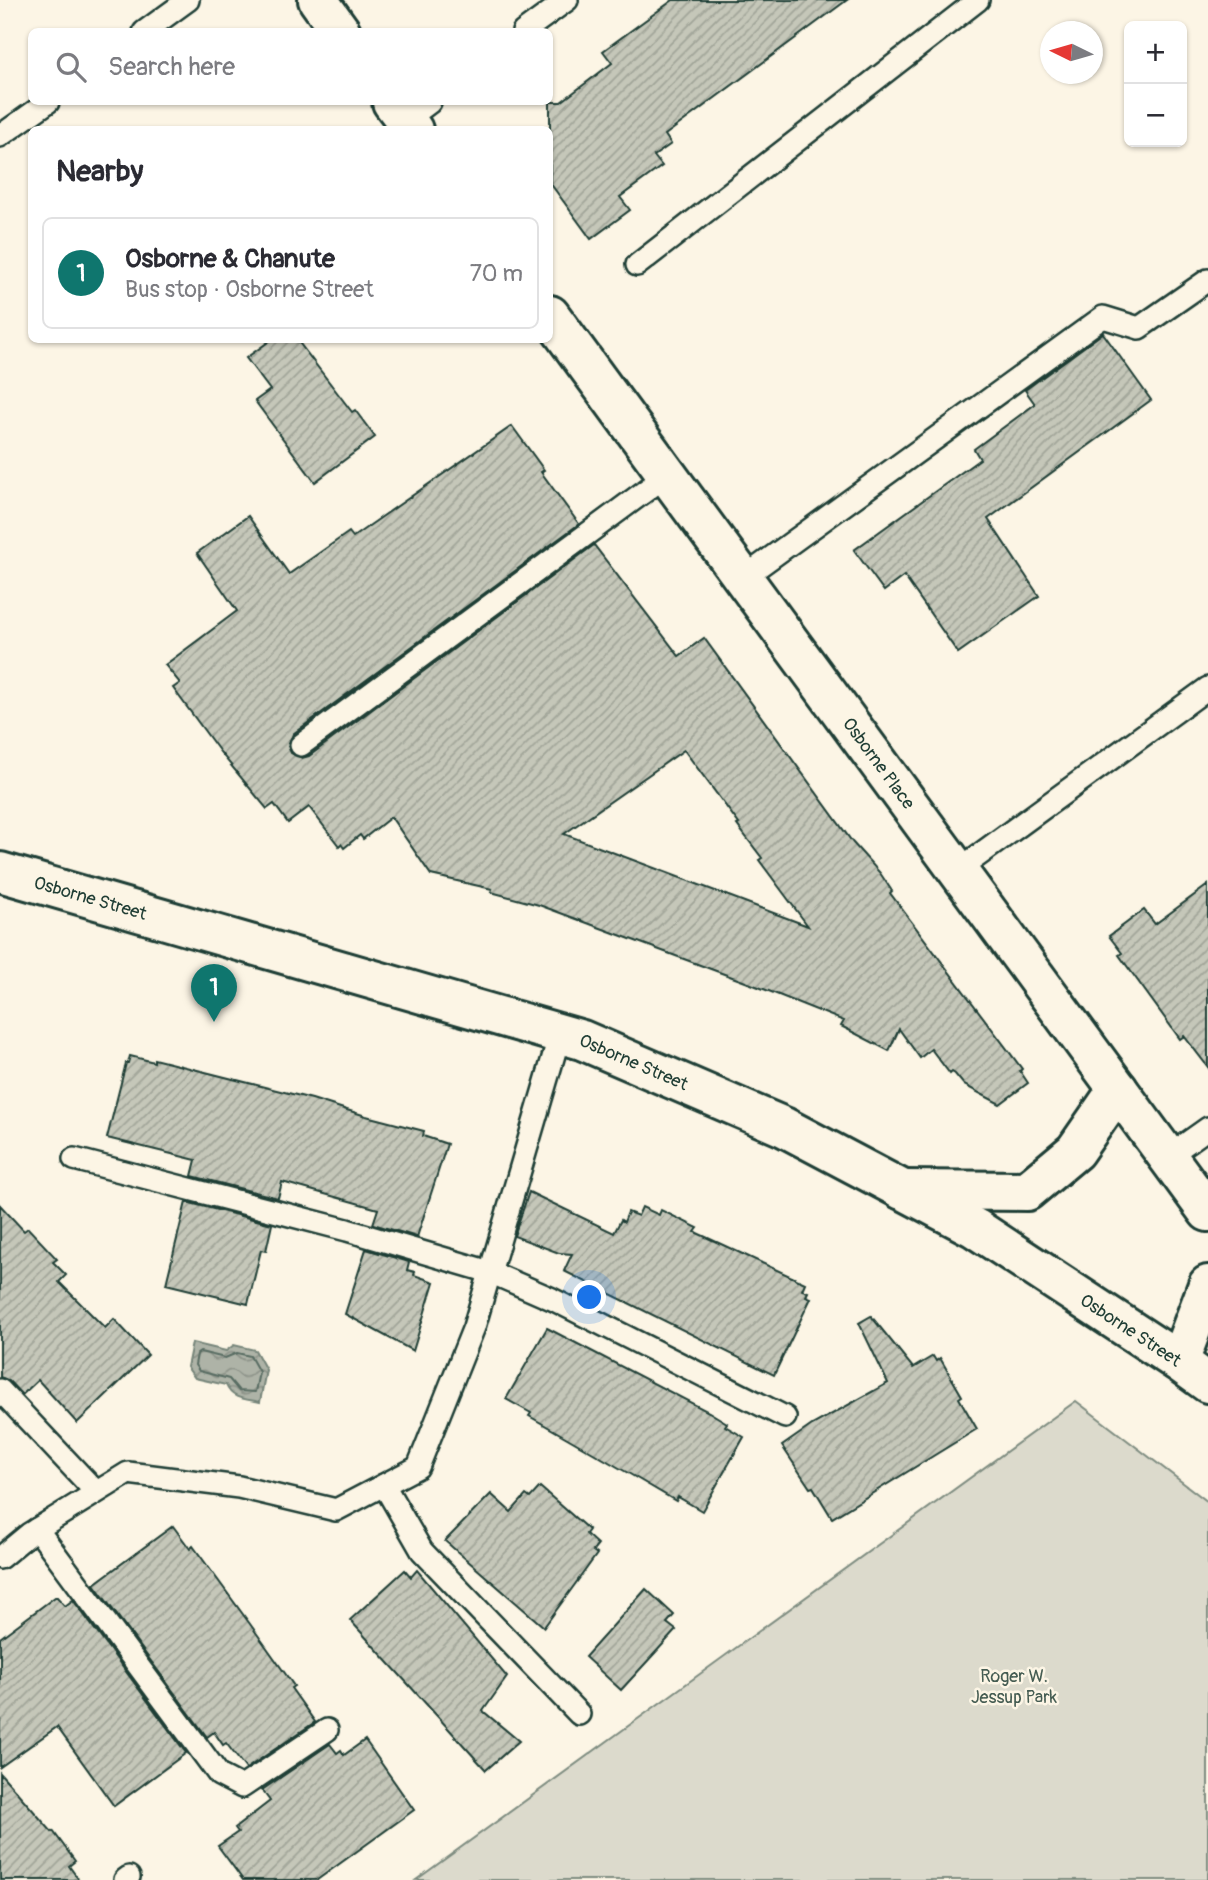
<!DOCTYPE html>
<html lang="en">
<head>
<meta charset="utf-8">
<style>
	body { margin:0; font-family:Pangolin,sans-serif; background:#f2f2f3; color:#2b2b33 }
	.controls { position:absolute; right:21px; top:21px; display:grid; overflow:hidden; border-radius:10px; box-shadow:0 2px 5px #0004 }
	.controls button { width:63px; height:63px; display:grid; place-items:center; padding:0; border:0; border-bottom:2px solid #e1e1e2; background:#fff; color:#2b2b33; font:35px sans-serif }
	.compass { position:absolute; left:1040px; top:21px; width:63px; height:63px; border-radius:50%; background:#fff; box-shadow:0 2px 5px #0004; rotate:275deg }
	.you { position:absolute; left:590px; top:1298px; width:24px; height:24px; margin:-18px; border:5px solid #fff; border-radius:50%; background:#1a73e8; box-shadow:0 0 0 10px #1a73e833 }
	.badge { display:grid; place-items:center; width:46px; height:46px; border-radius:50%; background:#0f766e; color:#fff; font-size:23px; font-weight:700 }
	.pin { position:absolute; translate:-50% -58px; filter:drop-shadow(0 2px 4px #0008) }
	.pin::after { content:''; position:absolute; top:37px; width:24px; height:21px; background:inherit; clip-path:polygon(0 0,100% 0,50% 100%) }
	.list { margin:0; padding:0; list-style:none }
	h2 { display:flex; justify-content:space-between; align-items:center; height:91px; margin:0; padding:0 28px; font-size:30px }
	h2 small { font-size:23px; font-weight:400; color:#7c7c81 }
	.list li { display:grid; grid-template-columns:46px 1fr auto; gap:21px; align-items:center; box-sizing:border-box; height:112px; margin:0 14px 14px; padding:0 14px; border:2px solid #e1e1e2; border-radius:10px }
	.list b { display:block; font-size:26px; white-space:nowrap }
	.list p { margin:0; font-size:23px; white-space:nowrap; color:#7c7c81 }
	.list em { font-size:23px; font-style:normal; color:#7c7c81 }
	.icon { flex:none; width:38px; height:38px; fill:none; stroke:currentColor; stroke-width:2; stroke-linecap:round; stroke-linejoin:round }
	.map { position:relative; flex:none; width:1208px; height:1880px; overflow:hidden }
	.search { position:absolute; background:#fff; box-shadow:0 2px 5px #0004; left:28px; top:28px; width:525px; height:77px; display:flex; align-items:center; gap:18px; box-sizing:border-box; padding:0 24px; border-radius:10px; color:#7c7c81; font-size:26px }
	.panel { position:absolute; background:#fff; box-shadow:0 2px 5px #0004; left:28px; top:126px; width:525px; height:217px; border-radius:10px }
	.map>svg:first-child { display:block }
	.park { fill:#dcdacc; stroke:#7e8c80; stroke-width:2 }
	.water { fill:url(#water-waves); stroke:#758479; stroke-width:2 }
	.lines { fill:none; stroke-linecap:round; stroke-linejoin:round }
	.shore { stroke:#586c62; stroke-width:2 }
	.building { fill:url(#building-hatch); stroke:#1f3d34; stroke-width:2; fill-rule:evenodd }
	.lane-casing { stroke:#1f3d34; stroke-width:26 }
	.secondary-casing { stroke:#1f3d34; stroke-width:44 }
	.primary-casing { stroke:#1f3d34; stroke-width:44 }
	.lane { stroke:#fcf5e5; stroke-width:21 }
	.secondary { stroke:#fcf5e5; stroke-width:38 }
	.primary { stroke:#fcf5e5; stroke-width:38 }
	.labels { text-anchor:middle; stroke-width:5; stroke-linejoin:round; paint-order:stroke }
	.street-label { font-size:18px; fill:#1f3d34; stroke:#fcf5e5 }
	.park-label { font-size:18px; fill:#455c52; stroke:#fcf5e5 }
</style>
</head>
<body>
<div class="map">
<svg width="1208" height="1880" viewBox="0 0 1208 1880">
	<defs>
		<pattern id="water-waves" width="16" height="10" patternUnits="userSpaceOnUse" patternTransform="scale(1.75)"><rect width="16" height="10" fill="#aeb3a7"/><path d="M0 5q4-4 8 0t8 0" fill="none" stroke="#8d9389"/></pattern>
		<pattern id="building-hatch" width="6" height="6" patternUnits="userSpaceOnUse" patternTransform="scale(1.75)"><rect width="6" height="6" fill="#c5c7b9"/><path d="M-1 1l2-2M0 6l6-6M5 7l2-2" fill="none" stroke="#9fa397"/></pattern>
	</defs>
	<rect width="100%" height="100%" fill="#fcf5e5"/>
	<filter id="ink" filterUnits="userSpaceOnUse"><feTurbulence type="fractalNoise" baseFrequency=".0143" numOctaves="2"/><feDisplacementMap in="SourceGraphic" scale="14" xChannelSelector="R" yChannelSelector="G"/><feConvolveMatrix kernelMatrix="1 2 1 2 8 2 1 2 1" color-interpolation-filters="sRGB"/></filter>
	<g filter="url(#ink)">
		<!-- park -->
		<path class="park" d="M1076,1401l132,101v378h-792z"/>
		<!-- water -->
		<path class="water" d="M192,1343l34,8 8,-6 21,5 11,20 -6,32c-14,-3 -28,-2 -34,-17l-31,-7 -8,-11z"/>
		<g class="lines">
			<!-- shore -->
			<path class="shore" d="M200,1352l25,6 12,-5 13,3 9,16 -4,20 -16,-1 -10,-12 -30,-8 -4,-6 2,-11z"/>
		</g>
		<!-- building -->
		<g class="building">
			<path d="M673,0h174l-182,135 6,9 -17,12 8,10 -42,31 10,13 -39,29 -41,-56v-81h11l51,-39 -9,-12z"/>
			<path d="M1103,333l48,67 -163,119 51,77 -81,57 -54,-77 -20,15 -30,-41 126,-91 -6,-10 61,-45 -10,-14z"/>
			<path d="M271,340h26l55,72 3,-2 20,27 -60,45 -60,-81 15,-11 -24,-32z"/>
			<path d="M512,426l32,44 -3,2 38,52 -286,210 -5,12 3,7 11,5 7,-2 285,-211 85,111 25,-18 149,205 27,30 12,18 -2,2 132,176 -2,2 8,12 -28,21 -36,-19 -9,-11 -3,-2 -2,2 -19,-25 -11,9 -21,-29 -10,22 -48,-25 3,-5 -93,-37 -212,-79 -48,-13 1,-3 -61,-14 -40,-58 -28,22 -3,-4 -16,13 -3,-4 -2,2 -30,-39 -21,16 -14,-19 -7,5 -47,-57 -47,-64 7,-5 -15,-18 72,-54 -40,-58 51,-37 41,58 60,-42 4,5zM684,750l55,74 -2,1 25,33 -3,2 49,66 -244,-92z"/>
			<path d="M1208,885v182l-24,-31 -4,3 -61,-84 3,-2 -13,-17 35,-26 11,14z"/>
			<path d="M130,1056l24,6v-3l158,40 54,17 58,15 -1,5 24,8 -30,93 -44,-13 5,-15 -96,-27 -4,16 -86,-22 4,-16 -89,-22 19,-75h2z"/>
			<path d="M529,1192l85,41 7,-13 3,2 4,-10 10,4 4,-9 17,8 2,-5 37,18 -3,4 110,51 -3,7 6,2 -2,4 5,2 -37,77 -210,-104 8,-17 -13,-1 -45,-17z"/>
			<path d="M186,1202l86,22 -6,27 -5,-1 -13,54 -82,-20z"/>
			<path d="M0,1205l24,26 4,-3 29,31 -4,3 13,13 -7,7 46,46 9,-9 34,36 -71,68 -39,-43 -16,15 -13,-14 -9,-4z"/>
			<path d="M366,1249l43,13 -2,8 8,2 -1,3 20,7 -21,69 -68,-37z"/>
			<path d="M871,1316l42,52 20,-12 3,5 4,-3 22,38 -3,2 18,31 -145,89 -19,-31 -3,1 -28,-42 30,-21 76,-42 -29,-60z"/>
			<path d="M547,1328l162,84 18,11 -2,3 19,11 -42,74 -24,-14 -2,4 -48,-28 -99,-57 2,-3 -25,-14z"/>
			<path d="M540,1487l49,43 -3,4 12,11 -5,6 4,3 -53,73 -99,-86 46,-47 20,18 15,-17 4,3z"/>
			<path d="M173,1526l17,23 3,-3 57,78 44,62 -3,2 24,34 -69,47 -20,-26 -3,2 -9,-13 -7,5 -113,-153z"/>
			<path d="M405,1570l6,7 6,-7 90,107 -24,34 36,30 -33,29 -136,-150z"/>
			<path d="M646,1589l28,26 -7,8 9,7 -55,60 -36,-33z"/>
			<path d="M55,1597h2l8,9 8,-6 113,153 -72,53 -57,-79 -57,40v-129z"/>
			<path d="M365,1740l49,70 -97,70h-74l-25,-34 20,-14 -3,-4 35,-27 -8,-11 68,-46 7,9 4,-3 3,5z"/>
			<path d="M0,1773l52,59 1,-1 22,30 -6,5 10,14h-79z"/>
		</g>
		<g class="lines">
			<defs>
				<g id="lane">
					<path d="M144,32l44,-32"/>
					<path d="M523,32l44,-32"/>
					<path d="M406,120l24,-18"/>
					<path d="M0,136l48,-34"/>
					<path d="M637,265l341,-265"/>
					<path d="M743,578l360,-261 36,11 69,-48"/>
					<path d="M301,745l366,-270"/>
					<path d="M957,871l251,-183"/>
					<path d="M1167,1157l41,-29"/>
					<path d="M74,1159l273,71 143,42 62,27 233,118"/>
					<path d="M0,1390l96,102"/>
					<path d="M384,1485l38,66 157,163"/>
					<path d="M37,1529l182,246 23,12 85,-57"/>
					<path d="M0,1558l29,-24 99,-61 111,14 97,23 82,-43 56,-140 86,-293"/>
					<path d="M125,1880l4,-3"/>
				</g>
				<g id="secondary">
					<path d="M318,0l23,32"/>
					<path d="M392,102l21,28"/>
					<path id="s1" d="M550,315l658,897"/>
					<path d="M902,1190l125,1 48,-40 43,-62"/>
					<path d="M1179,1362l29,-77"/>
				</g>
				<g id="primary">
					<path id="s2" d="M0,872l582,168 202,87 191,101 204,134 29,21"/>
				</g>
			</defs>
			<!-- lane casing -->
			<use href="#lane" class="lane-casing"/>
			<!-- secondary casing -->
			<use href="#secondary" class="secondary-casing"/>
			<!-- primary casing -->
			<use href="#primary" class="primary-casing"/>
			<!-- lane -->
			<use href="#lane" class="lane"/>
			<!-- secondary -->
			<use href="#secondary" class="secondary"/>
			<!-- primary -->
			<use href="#primary" class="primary"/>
		</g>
	</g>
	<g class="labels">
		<!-- street labels -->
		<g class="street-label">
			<text dy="6" stroke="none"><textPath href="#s1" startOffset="556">Osborne Place</textPath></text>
			<text dy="6" stroke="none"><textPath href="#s2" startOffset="94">Osborne Street</textPath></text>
			<text dy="6" stroke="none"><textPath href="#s2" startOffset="662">Osborne Street</textPath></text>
			<text dy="6" stroke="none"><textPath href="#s2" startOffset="1228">Osborne Street</textPath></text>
		</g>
		<!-- park labels -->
		<g class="park-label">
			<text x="1014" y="1682">Roger W.<tspan x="1014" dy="21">Jessup Park</tspan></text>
		</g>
	</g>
</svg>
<div class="controls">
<button>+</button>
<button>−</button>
</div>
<svg class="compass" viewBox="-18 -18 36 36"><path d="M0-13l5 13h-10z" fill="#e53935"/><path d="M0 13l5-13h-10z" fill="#7c7c81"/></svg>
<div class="you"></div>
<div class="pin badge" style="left:214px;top:1022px">1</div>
<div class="search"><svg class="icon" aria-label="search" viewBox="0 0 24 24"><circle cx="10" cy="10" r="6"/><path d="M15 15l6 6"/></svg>Search here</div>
<section class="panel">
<h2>Nearby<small></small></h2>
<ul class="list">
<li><span class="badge">1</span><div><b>Osborne &amp; Chanute</b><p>Bus stop · Osborne Street</p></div><em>70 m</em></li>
</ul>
</section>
</div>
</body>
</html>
